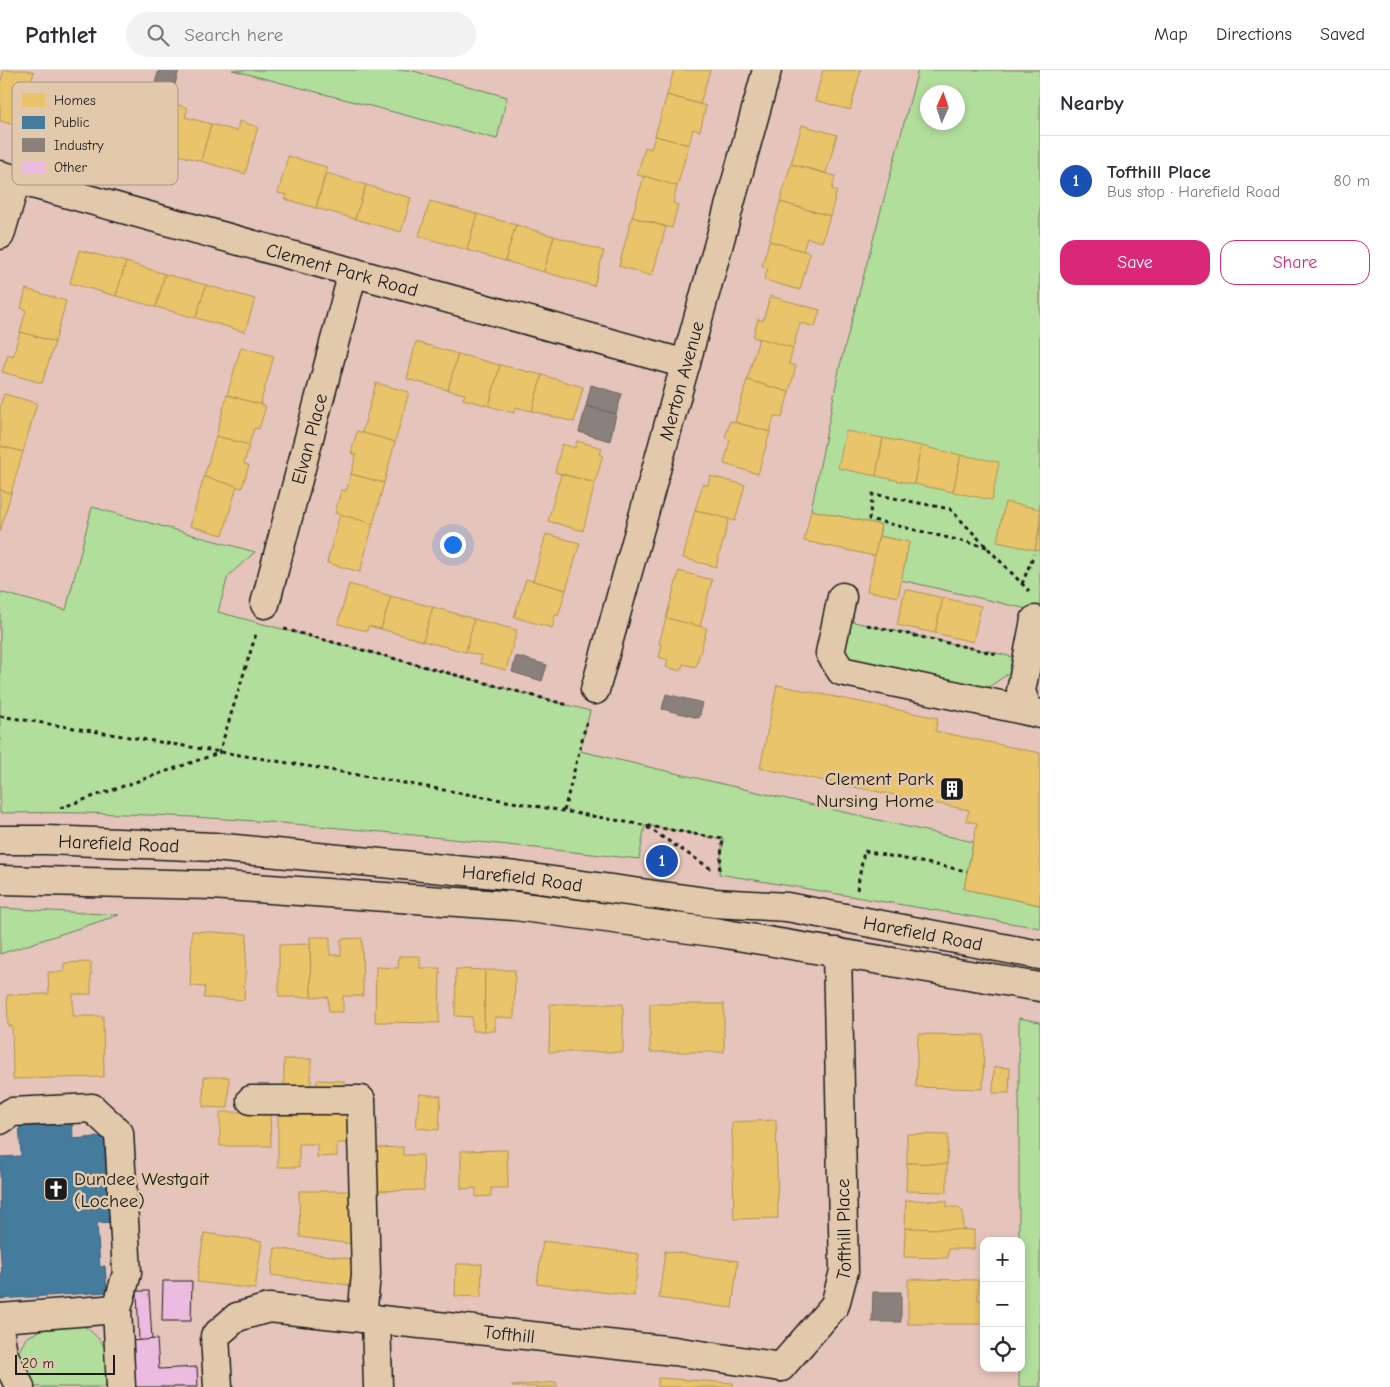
<!DOCTYPE html>
<html lang="en">
<head>
<meta charset="utf-8">
<style>
	body { margin:0; font-family:"Comic Neue",sans-serif; background:#f2f2f3; color:#2b2b33 }
	.controls { position:absolute; right:15px; bottom:15px; display:grid; overflow:hidden; border-radius:10px; box-shadow:0 2px 8px #0003 }
	.controls button { width:45px; height:45px; display:grid; place-items:center; padding:0; border:0; border-bottom:1px solid #e1e1e2; background:#fff; color:#2b2b33; font:25px sans-serif }
	.compass { position:absolute; left:920px; top:15px; width:45px; height:45px; border-radius:50%; background:#fff; box-shadow:0 2px 8px #0003; rotate:3deg }
	.scale { position:absolute; left:15px; bottom:12px; width:100px; box-sizing:border-box; padding-left:5px; border:2px solid #1c1c1c; border-top:0; font-size:14px; line-height:18px; white-space:nowrap; color:#1c1c1c; -webkit-text-stroke:4px #e3c9ab; paint-order:stroke }
	.you { position:absolute; left:452px; top:474px; width:18px; height:18px; margin:-12px; border:4px solid #fff; border-radius:50%; background:#1a73e8; box-shadow:0 0 0 8px #1a73e833 }
	.badge { display:grid; place-items:center; width:32px; height:32px; border-radius:50%; background:#db2777; color:#fff; font-size:16px; font-weight:700 }
	.pin { position:absolute; translate:-50% -50%; border:2px solid #fff; box-shadow:0 1px 5px #0006 }
	.list { margin:0; padding:0; list-style:none }
	h2 { display:flex; justify-content:space-between; align-items:center; height:65px; margin:0; padding:0 20px; font-size:21px }
	h2 small { font-size:16px; font-weight:400; color:#7c7c81 }
	.list li { display:grid; grid-template-columns:32px 1fr auto; gap:15px; align-items:center; box-sizing:border-box; height:90px; padding:0 20px; border-top:1px solid #e1e1e2 }
	.list b { display:block; font-size:19px; white-space:nowrap }
	.list p { margin:0; font-size:16px; white-space:nowrap; color:#7c7c81 }
	.list em { font-size:16px; font-style:normal; color:#7c7c81 }
	.actions { display:flex; gap:10px; padding:15px 20px }
	.actions a { flex:1; padding:11px 0; border:1px solid #db2777; border-radius:15px; text-align:center; font-size:18px; color:#db2777 }
	.actions .main { background:#db2777; color:#fff }
	.icon { flex:none; width:28px; height:28px; fill:none; stroke:currentColor; stroke-width:2; stroke-linecap:round; stroke-linejoin:round }
	.map { position:relative; flex:none; width:1040px; height:1317px; overflow:hidden }
	header { display:flex; align-items:center; gap:30px; box-sizing:border-box; height:70px; padding:0 25px; background:#fff; border-bottom:1px solid #e1e1e2 }
	header strong { font-size:24px }
	nav { display:flex; gap:28px; margin-inline-start:auto; font-size:18px }
	.search { width:350px; height:45px; background:#f2f2f3; display:flex; align-items:center; gap:12px; box-sizing:border-box; padding:0 18px; border-radius:28px; color:#7c7c81; font-size:19px }
	main { display:flex }
	aside { flex:1; background:#fff }
	.map>svg:first-child { display:block }
	.green { fill:#b2de9c; stroke:#677d5c; fill-rule:evenodd }
	.homes { fill:#e9c46a; stroke:#ac9253 }
	.public { fill:#457b9d; stroke:#395e76 }
	.industry { fill:#8a817c; stroke:#69635f }
	.building { fill:#ebbcdf; stroke:#1c1c1c }
	.lines { fill:none; stroke-linecap:round; stroke-linejoin:round }
	.minor-casing { stroke:#1c1c1c; stroke-width:31 }
	.path { stroke:#1c1c1c; stroke-width:3; stroke-dasharray:4 4; stroke-linecap:butt }
	.minor { stroke:#e3c9ab; stroke-width:28 }
	.labels { text-anchor:middle; stroke-width:5; stroke-linejoin:round; paint-order:stroke }
	.street-label { font-size:19px; fill:#1c1c1c; stroke:#e3c9ab }
	.poi-label { font-size:19px; fill:#1c1c1c; stroke:#e3c9ab; text-anchor:end }
	.key { fill:#e3c9ab; stroke:#a79580; stroke-width:1 }
	.key-label { font-size:14px; fill:#1c1c1c }
</style>
</head>
<body>
<header>
<strong>Pathlet</strong>
<div class="search"><svg class="icon" aria-label="search" viewBox="0 0 24 24"><circle cx="10" cy="10" r="6"/><path d="M15 15l6 6"/></svg>Search here</div>
<nav><a>Map</a><a>Directions</a><a>Saved</a></nav>
</header>
<main>
<div class="map">
<svg width="1040" height="1317" viewBox="0 0 1040 1317">
	<rect width="100%" height="100%" fill="#e5c5bb"/>
	<filter id="ink" filterUnits="userSpaceOnUse"><feTurbulence type="fractalNoise" baseFrequency=".02" numOctaves="2"/><feDisplacementMap in="SourceGraphic" scale="10" xChannelSelector="R" yChannelSelector="G"/><feConvolveMatrix kernelMatrix="1 2 1 2 8 2 1 2 1" color-interpolation-filters="sRGB"/></filter>
	<g filter="url(#ink)">
		<!-- green -->
		<g class="green">
			<path d="M232,0h178l97,27 -10,42z"/>
			<path d="M918,0h122v542l-139,-32 8,-38 -30,-6 2,-11 -70,-15 29,-145zM928,22h30v30h-30z"/>
			<path d="M92,437l163,45 -27,24 -10,36 372,99 -10,40 393,91 -9,47 76,16v23l-321,-54 4,-35 -78,-14 -6,34c-212,-22 -425,-50 -639,-46v-221l66,18z"/>
			<path d="M849,551l164,36 -4,16 -23,16 -140,-27 -4,-10z"/>
			<path d="M0,838l119,7 -119,39z"/>
			<path d="M1019,948l21,4v365h-21v-19h2v-127h-2z"/>
			<path d="M84,1256c27,20 24,30 27,61h-78l-15,-34 8,-15 15,-8z"/>
		</g>
		<!-- homes -->
		<g class="homes">
			<path d="M4,0h22l8,2 -6,21 19,5 -9,33 -38,-10v-37z"/>
			<path d="M674,0h36l-10,34 -33,-9z"/>
			<path d="M823,0h38l-11,40 -35,-10z"/>
			<path d="M667,25l39,11 -6,25 -7,-2 -4,16 -34,-9z"/>
			<path d="M169,32l19,6 -3,9 26,7 -10,37 -45,-12z"/>
			<path d="M239,51l19,6 -13,47 -44,-13 10,-37 26,7z"/>
			<path d="M802,55l35,10 -11,38 -35,-9z"/>
			<path d="M655,66l34,9 -12,41 -40,-11 8,-28 6,2z"/>
			<path d="M288,86l39,11 -11,41 -31,-9 2,-4 -9,-2z"/>
			<path d="M791,94l44,12 -3,13 5,2 -7,25 -50,-14z"/>
			<path d="M326,103l40,12 -11,34 -39,-11z"/>
			<path d="M644,106l33,10 -4,17 5,2 -6,23 -40,-11z"/>
			<path d="M366,115l45,13 -10,34 -46,-13z"/>
			<path d="M430,131l47,13 -10,36 -48,-14z"/>
			<path d="M780,132l50,14 -8,26 -15,-4 -4,13 -34,-10z"/>
			<path d="M477,144l39,11 -11,36 -38,-11z"/>
			<path d="M632,147l34,10 -14,49 -33,-10z"/>
			<path d="M516,155l38,11 -10,36 -39,-11z"/>
			<path d="M554,166l50,15 -10,35 -50,-14z"/>
			<path d="M769,171l41,12 -10,37 -36,-10 4,-12 -6,-2z"/>
			<path d="M79,180l47,12 -10,34 -46,-13z"/>
			<path d="M126,192l39,12 -9,33 -40,-11z"/>
			<path d="M165,204l41,11 -10,33 -40,-11z"/>
			<path d="M206,215l49,14 -10,33 -49,-14z"/>
			<path d="M26,219l40,12 -11,41 -35,-10 6,-22 -5,-2z"/>
			<path d="M770,226l50,14 -5,17 -15,-4 -7,25 -40,-11 5,-18 5,2z"/>
			<path d="M20,262l35,10 -13,41 -40,-11 6,-18 5,2z"/>
			<path d="M759,268l34,10 -4,16 7,2 -7,26 -42,-12z"/>
			<path d="M416,272l42,12 -10,36 -41,-11z"/>
			<path d="M241,277l33,9 -14,49 -33,-10z"/>
			<path d="M458,284l42,11 -11,41 -26,-7 2,-5 -17,-4z"/>
			<path d="M500,295l42,10 -10,36 -17,-4 -1,6 -25,-7z"/>
			<path d="M542,305l41,12 -9,35 -42,-11z"/>
			<path d="M747,310l42,12 -7,26 -8,-2 -4,16 -35,-10z"/>
			<path d="M376,313l33,9 -14,50 -33,-9z"/>
			<path d="M4,324l33,9 -14,49 -23,-6v-40z"/>
			<path d="M227,325l39,11 -7,23 -5,-1 -5,17 -33,-9z"/>
			<path d="M730,351l40,11 -12,42 -34,-10 6,-24 -5,-2z"/>
			<path d="M357,361l38,11 -11,41 -33,-9 5,-19 -5,-2z"/>
			<path d="M846,361l37,7 -7,38 -38,-8z"/>
			<path d="M216,366l33,9 -5,19 5,1 -7,23 -38,-11z"/>
			<path d="M883,368l38,8 -7,38 -38,-8z"/>
			<path d="M577,371l25,7 -2,7h3l-8,28 -40,-11 7,-28 13,4z"/>
			<path d="M0,376l23,6 -12,41 -11,-3z"/>
			<path d="M921,376l40,9 -8,37 -39,-8z"/>
			<path d="M961,385l38,7 -7,38 -39,-8z"/>
			<path d="M351,404l33,9 -11,41 -38,-11 6,-23 5,1z"/>
			<path d="M561,404l34,9 -12,48 -35,-10z"/>
			<path d="M710,406l35,9 -10,36 -40,-11 8,-26 5,1z"/>
			<path d="M204,407l33,9 -14,49 -33,-9z"/>
			<path d="M0,420l11,3 -11,39z"/>
			<path d="M1005,432l35,7v15l-5,26 -38,-8z"/>
			<path d="M695,440l34,9 -13,48 -33,-9z"/>
			<path d="M811,440l70,15 -6,31 -71,-15z"/>
			<path d="M340,444l33,10 -13,48 -33,-9z"/>
			<path d="M1040,454v27l-5,-1z"/>
			<path d="M546,464l34,9 -14,47 -33,-9z"/>
			<path d="M879,466l30,6 -11,55 -31,-6z"/>
			<path d="M679,501l33,9 -12,47 -34,-9z"/>
			<path d="M526,509l40,11 -8,26 -3,-1 -3,13 -38,-11z"/>
			<path d="M349,514l42,12 -10,33 -13,-3 -1,5 -29,-7z"/>
			<path d="M905,519l38,9 -8,35 -38,-8z"/>
			<path d="M391,526l42,11 -10,34 -42,-12z"/>
			<path d="M943,528l38,8 -8,36 -38,-9z"/>
			<path d="M433,537l41,12 -8,33 -43,-11z"/>
			<path d="M666,548l41,10 -11,39 -13,-3 -2,7 -15,-4 2,-7 -9,-3 3,-12 -3,-1z"/>
			<path d="M474,549l43,11 -11,40 -26,-7 2,-7 -16,-4z"/>
			<path d="M777,615l161,33 -3,13 105,22v152l-76,-16 13,-66 -11,-2 3,-11 -209,-42z"/>
			<path d="M192,861l55,3 -3,66 -40,-2 1,-11 -15,-1z"/>
			<path d="M310,867h20v18h11v-16l21,-1 1,58h-20v16h-14l-1,-15h-17z"/>
			<path d="M310,874l1,53h-32v-52z"/>
			<path d="M399,886h21v12h20l-1,55 -64,-1 1,-55 22,1z"/>
			<path d="M91,892v32h-18v22h30l1,61 -91,2 -1,-53h-4l-1,-31 42,-1 -1,-22h16v-9z"/>
			<path d="M456,899l29,1 -1,61h-12v-14l-17,-1z"/>
			<path d="M485,900h30l-1,48 -19,-1v14h-11z"/>
			<path d="M550,934h73v48h-74z"/>
			<rect x="650" y="934" width="74" height="48"/>
			<path d="M918,964l66,1 -1,54 -67,-2z"/>
			<rect x="284" y="989" width="27" height="37"/>
			<path d="M994,997l16,1 -1,25h-16z"/>
			<path d="M204,1007h25l-1,31 -25,-1z"/>
			<path d="M317,1010l27,1 -1,15 -27,-1z"/>
			<path d="M419,1024l22,2 -2,34 -23,-2z"/>
			<path d="M220,1042h50l1,34h-51z"/>
			<path d="M278,1042h70l1,31h-12v13l-20,1v-13h-18v23h-21z"/>
			<path d="M776,1050l2,98 -44,1 -2,-97z"/>
			<path d="M907,1064l41,1 -1,29 -40,-1z"/>
			<path d="M403,1077v8h20l1,35 -49,1 -1,-43z"/>
			<path d="M507,1080l1,38h-17v8l-15,1v-9l-15,1v-38z"/>
			<path d="M907,1093l40,1v28l-41,-1z"/>
			<path d="M299,1121h52l1,53 -52,-7z"/>
			<path d="M906,1130l41,1v6h11l5,5v18l-58,-2z"/>
			<path d="M905,1158l69,2v19h-26v9l-44,-1z"/>
			<path d="M204,1163l58,8 -7,48 -58,-7z"/>
			<path d="M543,1171l96,13 -5,42 -97,-12z"/>
			<path d="M275,1178l78,11 -4,26 -78,-10z"/>
			<path d="M665,1181l73,10 -6,47 -73,-10z"/>
			<path d="M456,1194h26l-1,33 -26,-1z"/>
			<path d="M908,1209l70,1v20h6v24h-76z"/>
			<path d="M658,1308l75,5v4h-75z"/>
			<path d="M556,1312l1,5h-45v-1z"/>
		</g>
		<!-- public -->
		<path class="public" d="M72,1048l1,21 35,-3 6,86 -17,1 3,44 5,-1 2,26 -107,7v-23h2l-2,-31v-88l21,-1 -2,-34z"/>
		<!-- industry -->
		<g class="industry">
			<path d="M159,0h20l-7,25 -19,-6z"/>
			<path d="M591,315l31,9 -6,20 -30,-8z"/>
			<path d="M586,336l30,8 -6,27 -31,-9z"/>
			<path d="M516,586l31,9 -5,16 -30,-9z"/>
			<path d="M666,624l37,9 -4,15 -37,-9z"/>
			<path d="M873,1222h28v30h-29z"/>
		</g>
		<!-- building -->
		<g class="building">
			<path d="M163,1211h29l-1,40h-29z"/>
			<path d="M137,1221h12l3,49 -13,1z"/>
			<path d="M157,1269l2,30 38,-2 1,20h-65l-3,-46z"/>
		</g>
		<g class="lines">
			<defs>
				<g id="minor">
					<path id="s1" d="M0,105l686,189"/>
					<path d="M0,165l16,-55"/>
					<path d="M842,527l-12,56 11,18 187,40"/>
					<path id="s2" d="M265,534l88,-332"/>
					<path d="M1035,550l-14,71 7,20 12,3"/>
					<path id="s3" d="M595,620l172,-620"/>
					<path id="s4" d="M0,770h47l167,7 303,29 197,27 73,4 253,48"/>
					<path d="M0,810l212,5 303,21 205,27 320,54"/>
					<path d="M251,1030h110l5,174 -4,44"/>
					<path d="M0,1050l12,-8 80,-4 27,25 8,140 -10,36"/>
					<path d="M0,1248l117,-9 4,78"/>
					<path d="M376,1249l2,68"/>
					<path d="M0,1264l3,20 17,33"/>
					<path id="s5" d="M781,1297l54,-62 9,-34 -7,-319"/>
					<path id="s6" d="M218,1317l-3,-51 22,-19 32,-9 405,43 107,16"/>
				</g>
			</defs>
			<!-- minor casing -->
			<use href="#minor" class="minor-casing"/>
			<!-- path -->
			<g class="path">
				<path d="M987,477l-118,-28 4,-25 77,15 79,82"/>
				<path d="M1022,514l12,-30"/>
				<path d="M867,555l130,29"/>
				<path d="M284,559l284,76"/>
				<path d="M0,646l307,50 416,73 -4,33"/>
				<path d="M60,738l159,-55 37,-119"/>
				<path d="M564,741l23,-91"/>
				<path d="M647,757l66,43"/>
				<path d="M857,820l7,-39 103,20"/>
			</g>
			<!-- minor -->
			<use href="#minor" class="minor"/>
		</g>
	</g>
	<!-- icons -->
	<defs>
		<symbol id="building-square" viewBox="-11 -11 22 22"><rect x="-9" y="-9" width="18" height="18" rx="4" fill="#1c1c1c" stroke="#e3c9ab"/><path d="M-4-6H4V6H1V3H-1V6H-4ZM-2.5-4.3h1.7v1.8h-1.7ZM.8-4.3h1.7v1.8H.8ZM-2.5-1h1.7V.8h-1.7ZM.8-1h1.7V.8H.8Z" fill="#fff"/></symbol>
		<symbol id="church-square" viewBox="-11 -11 22 22"><rect x="-9" y="-9" width="18" height="18" rx="4" fill="#1c1c1c" stroke="#e3c9ab"/><path d="M-1.2-6h2.4v3.5h3.3v2.4h-3.3V6h-2.4V-.1h-3.3v-2.4h3.3Z" fill="#fff"/></symbol>
	</defs>
	<g fill-rule="evenodd">
		<use href="#building-square" x="938" y="705" width="28" height="28"/>
		<use href="#church-square" x="42" y="1105" width="28" height="28"/>
	</g>
	<g class="labels">
		<!-- street labels -->
		<g class="street-label">
			<text dy="7" stroke="none"><textPath href="#s1" startOffset="355">Clement Park Road</textPath></text>
			<text dy="7" stroke="none"><textPath href="#s3" startOffset="321">Merton Avenue</textPath></text>
			<text dy="7" stroke="none"><textPath href="#s2" startOffset="171">Elvan Place</textPath></text>
			<text dy="7" stroke="none"><textPath href="#s4" startOffset="119">Harefield Road</textPath></text>
			<text dy="7" stroke="none"><textPath href="#s4" startOffset="524">Harefield Road</textPath></text>
			<text dy="7" stroke="none"><textPath href="#s4" startOffset="929">Harefield Road</textPath></text>
			<text dy="7" stroke="none"><textPath href="#s5" startOffset="159">Tofthill Place</textPath></text>
			<text dy="7" stroke="none"><textPath href="#s6" startOffset="355">Tofthill</textPath></text>
		</g>
		<!-- poi labels -->
		<g class="poi-label">
			<text x="934" y="715">Clement Park<tspan x="934" dy="22">Nursing Home</tspan></text>
			<text x="74" y="1115" text-anchor="start">Dundee Westgait<tspan x="74" dy="22">(Lochee)</tspan></text>
		</g>
	</g>
	<!-- legend -->
	<rect x="12" y="12" width="166" height="103" rx="8" class="key"/>
	<rect x="22" y="23" width="23" height="14" fill="#e9c46a"/>
	<rect x="22" y="46" width="23" height="13" fill="#457b9d"/>
	<rect x="22" y="68" width="23" height="14" fill="#8a817c"/>
	<rect x="22" y="91" width="23" height="13" fill="#ebbcdf"/>
	<g class="key-label">
		<text x="54" y="35">Homes</text>
		<text x="54" y="57">Public</text>
		<text x="54" y="80">Industry</text>
		<text x="54" y="102">Other</text>
	</g>
</svg>
<div class="controls">
<button>+</button>
<button>−</button>
<button><svg class="icon" aria-label="locate" viewBox="0 0 24 24"><circle cx="12" cy="12" r="6"/><path d="M12 2v4M12 18v4M2 12h4M18 12h4"/></svg></button>
</div>
<svg class="compass" viewBox="-18 -18 36 36"><path d="M0-13l5 13h-10z" fill="#e53935"/><path d="M0 13l5-13h-10z" fill="#7c7c81"/></svg>
<div class="scale">20 m</div>
<div class="you"></div>
<div class="pin badge" style="left:662px;top:791px;background:#1a4fb4">1</div>
</div>
<aside>
<h2>Nearby<small></small></h2>
<ul class="list">
<li><span class="badge" style="background:#1a4fb4">1</span><div><b>Tofthill Place</b><p>Bus stop · Harefield Road</p></div><em>80 m</em></li>
</ul>
<div class="actions"><a class="main">Save</a><a>Share</a></div>
</aside>
</main>
</body>
</html>
